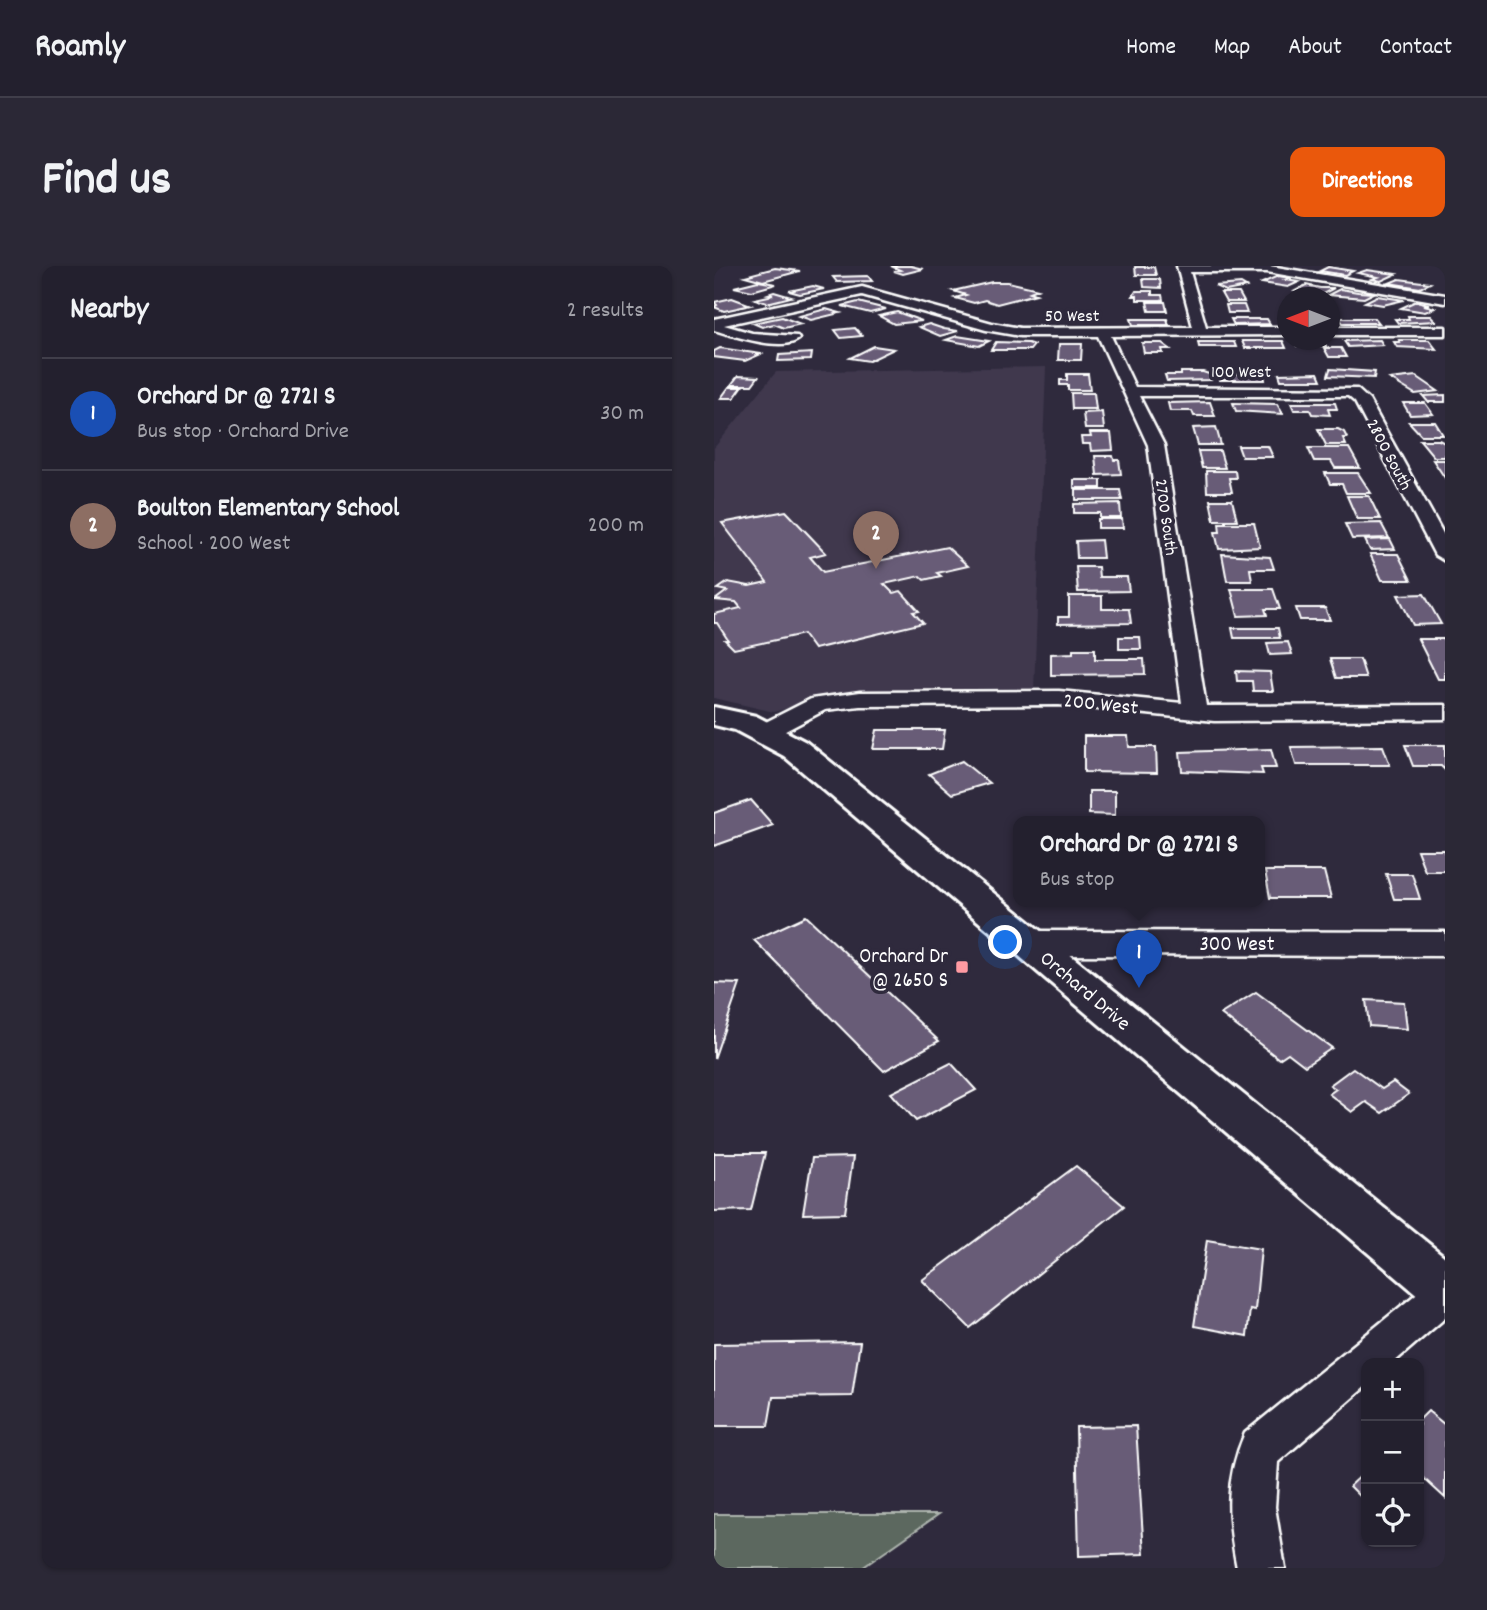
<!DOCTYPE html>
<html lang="en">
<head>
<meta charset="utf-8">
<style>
	body { margin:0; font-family:Dekko,sans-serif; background:#2b2836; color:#f1f3f6 }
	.controls { position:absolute; right:21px; bottom:21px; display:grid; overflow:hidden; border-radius:14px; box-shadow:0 2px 5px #0004 }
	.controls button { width:63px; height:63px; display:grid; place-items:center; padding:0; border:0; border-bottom:2px solid #403e4a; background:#23202e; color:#f1f3f6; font:35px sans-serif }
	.compass { position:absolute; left:563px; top:21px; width:63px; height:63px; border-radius:50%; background:#23202e; box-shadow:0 2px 5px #0004; rotate:270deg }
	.you { position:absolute; left:292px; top:677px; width:24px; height:24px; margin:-18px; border:5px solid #fff; border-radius:50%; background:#1a73e8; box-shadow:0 0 0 10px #1a73e833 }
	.badge { display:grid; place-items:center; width:46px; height:46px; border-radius:50%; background:#ea580c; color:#fff; font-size:23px; font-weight:700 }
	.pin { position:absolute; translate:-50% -58px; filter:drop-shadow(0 2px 4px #0008) }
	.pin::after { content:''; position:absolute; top:37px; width:24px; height:21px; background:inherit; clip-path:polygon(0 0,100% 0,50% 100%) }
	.popup { position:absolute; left:299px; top:550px; width:252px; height:91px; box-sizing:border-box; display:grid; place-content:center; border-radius:14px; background:#23202e; filter:drop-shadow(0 2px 5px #0005); font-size:23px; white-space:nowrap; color:#a3a3aa }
	.popup b { font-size:26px; color:#f1f3f6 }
	.popup::after { content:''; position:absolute; left:50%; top:100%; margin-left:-14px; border:14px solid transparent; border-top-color:#23202e }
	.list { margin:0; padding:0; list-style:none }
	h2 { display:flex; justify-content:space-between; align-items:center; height:91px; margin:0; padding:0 28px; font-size:30px }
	h2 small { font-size:23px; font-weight:400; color:#a3a3aa }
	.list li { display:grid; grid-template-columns:46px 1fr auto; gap:21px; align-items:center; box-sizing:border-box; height:112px; padding:0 28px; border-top:2px solid #403e4a }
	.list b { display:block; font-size:26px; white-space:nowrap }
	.list p { margin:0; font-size:23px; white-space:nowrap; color:#a3a3aa }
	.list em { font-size:23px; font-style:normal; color:#a3a3aa }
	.icon { flex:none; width:38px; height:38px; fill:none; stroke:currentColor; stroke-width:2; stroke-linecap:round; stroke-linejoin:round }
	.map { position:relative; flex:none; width:731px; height:1302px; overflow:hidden; border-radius:14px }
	header { display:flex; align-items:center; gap:42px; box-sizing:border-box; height:98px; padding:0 35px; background:#23202e; border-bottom:2px solid #403e4a }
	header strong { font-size:33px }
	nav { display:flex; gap:38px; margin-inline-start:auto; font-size:24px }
	.intro { display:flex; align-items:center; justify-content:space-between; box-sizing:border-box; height:168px; padding:0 42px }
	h1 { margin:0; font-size:49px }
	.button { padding:18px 32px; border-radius:14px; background:#ea580c; color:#fff; font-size:24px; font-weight:700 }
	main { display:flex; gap:42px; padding:0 42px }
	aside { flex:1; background:#23202e; border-radius:14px; box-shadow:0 2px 5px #0004 }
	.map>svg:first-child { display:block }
	.built { fill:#40394e }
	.green { fill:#5b685e; stroke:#adb4ae; stroke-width:2 }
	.building { fill:#685b77; stroke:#fff; stroke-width:2 }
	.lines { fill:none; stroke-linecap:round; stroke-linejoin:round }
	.minor-casing { stroke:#fff; stroke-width:5 }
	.tertiary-casing { stroke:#fff; stroke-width:5 }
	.secondary-casing { stroke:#fff; stroke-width:6 }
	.minor { fill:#2f2a3d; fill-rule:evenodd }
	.tertiary { fill:#2f2a3d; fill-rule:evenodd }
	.secondary { fill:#2f2a3d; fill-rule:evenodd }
	.poi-dot { fill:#ff9aa2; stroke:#2f2a3d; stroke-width:2.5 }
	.labels { text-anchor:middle; stroke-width:7; stroke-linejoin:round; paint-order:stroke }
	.far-street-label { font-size:18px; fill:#fff; stroke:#2f2a3d }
	.street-label { font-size:21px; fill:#fff; stroke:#2f2a3d }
	.poi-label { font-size:21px; fill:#fff; stroke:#2f2a3d; text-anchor:end }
</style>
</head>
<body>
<header>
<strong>Roamly</strong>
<nav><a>Home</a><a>Map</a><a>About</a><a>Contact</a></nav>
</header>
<div class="intro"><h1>Find us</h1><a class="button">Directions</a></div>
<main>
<aside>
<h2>Nearby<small>2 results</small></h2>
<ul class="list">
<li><span class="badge" style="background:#1a4fb4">1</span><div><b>Orchard Dr @ 2721 S</b><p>Bus stop · Orchard Drive</p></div><em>30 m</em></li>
<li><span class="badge" style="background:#8d6e63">2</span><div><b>Boulton Elementary School</b><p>School · 200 West</p></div><em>200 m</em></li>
</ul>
</aside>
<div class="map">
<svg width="731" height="1302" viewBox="0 0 731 1302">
	<rect width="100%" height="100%" fill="#2f2a3d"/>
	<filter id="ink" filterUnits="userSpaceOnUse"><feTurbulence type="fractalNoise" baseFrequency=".0143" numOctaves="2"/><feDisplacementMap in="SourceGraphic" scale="14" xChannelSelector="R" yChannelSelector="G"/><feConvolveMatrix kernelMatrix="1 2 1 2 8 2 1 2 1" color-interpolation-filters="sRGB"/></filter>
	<g filter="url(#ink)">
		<!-- built -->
		<path class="built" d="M332,101l-12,323 -195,3 -65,19 -60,-14v-250l62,-76z"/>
		<!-- green -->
		<path class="green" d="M0,1248h225l-77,54h-148z"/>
		<!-- building -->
		<g class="building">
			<path d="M177,0h20l12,3 -20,5 -9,-3 6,-1z"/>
			<path d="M421,1h19l2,8h-20z"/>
			<path d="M614,1l25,4 -8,4 -25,-4z"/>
			<path d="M61,2l25,3 -37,10 -18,-5z"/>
			<path d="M653,4l29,4 -15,7 -9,-2 6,-2 -20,-4z"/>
			<path d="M154,10l4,5 -35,1 -4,-5z"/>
			<path d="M564,10l12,2 -5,2 14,2 -11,5 -26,-4z"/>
			<path d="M429,13h17l1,9 -17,-1z"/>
			<path d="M685,13l31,4 -10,5 -31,-5z"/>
			<path d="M44,15l18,3 -24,7 -18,-4z"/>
			<path d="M278,16h16l30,7 -8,3 6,2 -39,10 -12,-4 -11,3 -19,-5 11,-3 -13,-4z"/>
			<path d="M527,18l5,3 -20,4 -11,-5z"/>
			<path d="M592,19l14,3h14l-11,6 -28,-3z"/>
			<path d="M99,20l11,3 -24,5 -11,-3z"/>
			<path d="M626,23l18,3 16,1 -10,5 -36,-3z"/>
			<path d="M422,25h16v4h10l1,5h-26v-4h-4z"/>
			<path d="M60,26l17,5 -24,6 -12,-4 18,-4 -5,-1z"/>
			<path d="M507,27h18l5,9h-18z"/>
			<path d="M663,30l27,4 -21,5 -18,-3z"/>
			<path d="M18,32l19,7 -27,6 -10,-4 3,-2 -3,-3z"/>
			<path d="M702,35l13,3 -5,1 11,3 -10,4 -24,-4z"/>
			<path d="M144,36l28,7 -16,4 -28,-7z"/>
			<path d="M433,36h18l2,9h-18z"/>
			<path d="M512,39h18l3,8h-19z"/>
			<path d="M112,43l14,4 -29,7 -12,-4z"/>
			<path d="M183,46l25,9 -28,3 -15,-8z"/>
			<path d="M694,50h23l5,5 -38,2 -3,-4h14z"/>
			<path d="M68,51l19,7 -17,4 -10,-4 -12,3 -9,-4z"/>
			<path d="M625,52h36l4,5h-36z"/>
			<path d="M417,53h36l2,6h-36z"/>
			<path d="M517,53h36l3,5 -36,1z"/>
			<path d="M215,58l15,5 14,2 -18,5 -21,-9z"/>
			<path d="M141,62l7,8 -21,2 -6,-8z"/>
			<path d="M243,70l32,5 -10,5 -33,-6z"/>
			<path d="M609,74l3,6h-29l-3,-5z"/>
			<path d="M666,74l3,5 -35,2 -4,-6z"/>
			<path d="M685,74h30l7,9 -39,-2 -3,-5h6z"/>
			<path d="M528,75h41l3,7h-41z"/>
			<path d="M282,76l32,1 6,2 -4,5h-39z"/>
			<path d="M484,76h36l2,5h-37z"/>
			<path d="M428,77h20l8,6h-8l1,4h-19z"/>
			<path d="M345,78h23l-1,16h-23z"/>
			<path d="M160,80l20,3 -25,12 -19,-3z"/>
			<path d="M6,82l41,6 -16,7 -31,-4v-6z"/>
			<path d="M610,82h17l5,9h-17z"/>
			<path d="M98,87l-1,7 -33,1 1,-6z"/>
			<path d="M616,103l45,3 -1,6 -46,-2z"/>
			<path d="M467,106h22l6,2 2,6 -44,1 -2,-6h16z"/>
			<path d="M504,107l46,2 1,5h-45z"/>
			<path d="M604,107l3,7h-40l-2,-6z"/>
			<path d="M353,108h21l2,16h-22v-5h-8v-5h7z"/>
			<path d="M24,110l20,1 -6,8h-21z"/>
			<path d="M702,110l22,15 -23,3 -25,-15z"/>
			<path d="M15,121h13l-8,11h-13z"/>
			<path d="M357,127h23l2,16h-24z"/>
			<path d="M731,129v7h-17l-5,-6z"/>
			<path d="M496,136l5,14h-21l-2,-5h-22l-2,-8z"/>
			<path d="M519,137l44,1 6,10 -47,-3z"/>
			<path d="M577,137h44l2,6h-9l2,6 -18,-1 -2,-4h-16z"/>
			<path d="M689,137h22l8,11 -23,1z"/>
			<path d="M388,146l2,17h-19l-2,-16z"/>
			<path d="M695,156h26l8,13h-22z"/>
			<path d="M502,161l5,18h-23l-5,-17z"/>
			<path d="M604,163h20l6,3 3,6h-4l3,7h-20z"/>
			<path d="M376,167h21l2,17 -22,1 -1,-7h-8l-1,-7h10z"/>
			<path d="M706,174h19l6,3v14h-11z"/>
			<path d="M524,180h30l5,11h-31z"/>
			<path d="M594,182h41l11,20h-25l-4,-7h-17z"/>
			<path d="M484,185h22l5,17h-23z"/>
			<path d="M381,190h18l1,4h5l2,14 -24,1z"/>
			<path d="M719,194h12v18z"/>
			<path d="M492,205h29l1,7h-7l3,14h-25z"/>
			<path d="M611,207h33l13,20h-25l-4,-9h-12z"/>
			<rect x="360" y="214" width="27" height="8"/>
			<path d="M362,224h44l2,10h-46z"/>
			<path d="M633,230h22l11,23h-23z"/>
			<path d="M496,234h22l5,20h-23z"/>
			<path d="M406,237l1,15h-21v-5h-26v-9z"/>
			<path d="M72,245l40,42 -16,4 13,15 124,-25 21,19 -31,7 4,3 -17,4 -4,-4 -36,8 9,9 8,-2 18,20 -6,1 10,11 -109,26 -11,-15 -69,15 -9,-9h3l-11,-17h-3v-9l27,-6 -5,-6 -21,-2 12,-9 -9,-2 10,-7 21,4 18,-4 -45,-59z"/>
			<path d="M384,253h24l1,9h-25z"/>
			<path d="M505,257h35l6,24 -41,2 -4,-17h5z"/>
			<path d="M667,257l8,15 -37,1 -7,-15z"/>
			<path d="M676,273l5,10 -25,1 -5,-10z"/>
			<path d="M387,274l2,18h-26l-1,-17z"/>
			<path d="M508,288l48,3 4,12h-24l2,12h-25z"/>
			<path d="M656,288h28l13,26h-29z"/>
			<path d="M362,301h22l1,10h28l2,14 -51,1z"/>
			<path d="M517,323h42l7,20h-15l2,6 -29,1z"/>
			<path d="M710,328l17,30 -28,1 -15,-30z"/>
			<path d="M355,330h33v13h27l2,14 -73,1v-7h11z"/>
			<path d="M582,342h29l5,12h-30z"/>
			<path d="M518,362h46l2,10h-46z"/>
			<path d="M405,371h21l1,12h-22z"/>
			<path d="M704,373h27v40h-7z"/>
			<path d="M574,376l4,12 -22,1 -3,-12z"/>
			<path d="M359,383h22v10h49l1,15 -94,1v-21l22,-1z"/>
			<path d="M616,393h30l6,19h-30z"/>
			<path d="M522,405l34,1 3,19h-20l-1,-10h-15z"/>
			<path d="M163,464h68l-3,19h-69z"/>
			<path d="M370,470h44l1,11h27l1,26 -73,-1z"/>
			<path d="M691,479h40v25l-4,-4h-28z"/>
			<path d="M669,480l7,19h-94l-5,-18z"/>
			<path d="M557,483l5,19h-15l2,6 -81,-3 -2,-19z"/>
			<path d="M248,495l27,22 -37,11 -23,-20z"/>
			<path d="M375,525h26v24l-26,-1z"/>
			<path d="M37,534l22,25 -59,21v-33z"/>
			<path d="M703,584h28v21h-20z"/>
			<path d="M551,605h59l7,27h-61z"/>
			<path d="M672,608h26l8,25h-26z"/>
			<path d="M92,650l133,125 -55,30 -130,-131z"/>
			<path d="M0,717l26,1 -26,75z"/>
			<path d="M542,726l76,56 -27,18 -17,-13 -9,6 -58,-45z"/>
			<path d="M652,734l38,2 3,27 -38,-3z"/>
			<path d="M237,797l25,27 -60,31 -25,-28z"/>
			<path d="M639,802l29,21 11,-7 16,12 -27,19 -16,-11 -14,10 -23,-18 7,-5 -6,-4z"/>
			<path d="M0,887h51l-14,57 -37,1z"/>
			<path d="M139,891l-8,56 -42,1 9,-56z"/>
			<path d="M362,900l48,40 -154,122 -48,-48z"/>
			<path d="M493,974l54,9 -6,61 -5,-1 -3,27 -53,-10z"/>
			<path d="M146,1076l-8,54 -79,1 -5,29h-54v-82z"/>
			<path d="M714,1145l17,14v73l-26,-24v-54z"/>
			<path d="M422,1160l8,128 -65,2 -3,-129z"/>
			<path d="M652,1205v31l-16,-16z"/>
		</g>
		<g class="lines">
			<defs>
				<g id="minor">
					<path d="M463,0h93l175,29v8l-178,-31h-77l16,55h81v8l-176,1 24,51 222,2 12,11 76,137v24l-10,-6 -80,-153 -7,-6h-209l25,49 42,261 239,-1v14l-231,2 -155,-16 -199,1 -35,4 -51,27 -9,2 -9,-2 -3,-5 3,-5 55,-28 49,-7 199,-1 123,12 -34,-258 -50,-109h-78l-34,-6 -124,-35 -138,30 28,8 45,3 2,3c-16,13 -66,-3 -85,-9v-11l148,-32 130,36 28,5 173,-1z"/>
					<rect x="615" y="61" width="116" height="8"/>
					<path d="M731,1011v41l-52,45h-27v23l-88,76 -3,45 10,61h-48c-10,-51 -13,-87 8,-135l186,-151z"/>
				</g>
				<path id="tertiary" d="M315,665l416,1v24l-416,-1 -13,-3 -6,-9 6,-9z"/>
				<path id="secondary" d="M0,441l42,9 50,26 639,515v52l-18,-6 -643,-547 -49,-26 -21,-5z"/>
			</defs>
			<!-- minor casing -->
			<use href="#minor" class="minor-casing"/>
			<!-- tertiary casing -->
			<use href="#tertiary" class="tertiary-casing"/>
			<!-- secondary casing -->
			<use href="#secondary" class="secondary-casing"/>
			<!-- minor -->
			<use href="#minor" class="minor"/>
			<!-- tertiary -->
			<use href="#tertiary" class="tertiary"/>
			<!-- secondary -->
			<use href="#secondary" class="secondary"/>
		</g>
	</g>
	<!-- markers -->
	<rect class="poi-dot" x="241" y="694" width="14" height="14" rx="3.5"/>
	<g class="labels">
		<!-- far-street labels -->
		<g class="far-street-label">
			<text x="358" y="55">50 West</text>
			<text x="527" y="111">100 West</text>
			<text transform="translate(676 188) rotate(62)" y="6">2800 South</text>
			<text transform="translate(453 251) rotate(82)" y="6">2700 South</text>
		</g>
		<!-- street labels -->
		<g class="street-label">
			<text transform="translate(387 437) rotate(6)" y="7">200 West</text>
			<text x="523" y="684">300 West</text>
			<text transform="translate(372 724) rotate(40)" y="7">Orchard Drive</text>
		</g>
		<!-- poi labels -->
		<g class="poi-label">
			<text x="234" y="696">Orchard Dr<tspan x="234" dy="24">@ 2650 S</tspan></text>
		</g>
	</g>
</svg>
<div class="controls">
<button>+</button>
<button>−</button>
<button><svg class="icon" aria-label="locate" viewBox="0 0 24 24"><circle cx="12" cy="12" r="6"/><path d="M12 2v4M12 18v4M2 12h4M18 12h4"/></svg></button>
</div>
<svg class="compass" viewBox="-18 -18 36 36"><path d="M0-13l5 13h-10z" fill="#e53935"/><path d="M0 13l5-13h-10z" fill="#a3a3aa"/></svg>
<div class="you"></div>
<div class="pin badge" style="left:425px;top:722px;background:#1a4fb4">1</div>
<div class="popup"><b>Orchard Dr @ 2721 S</b>Bus stop</div>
<div class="pin badge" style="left:162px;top:303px;background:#8d6e63">2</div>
</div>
</main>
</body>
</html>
